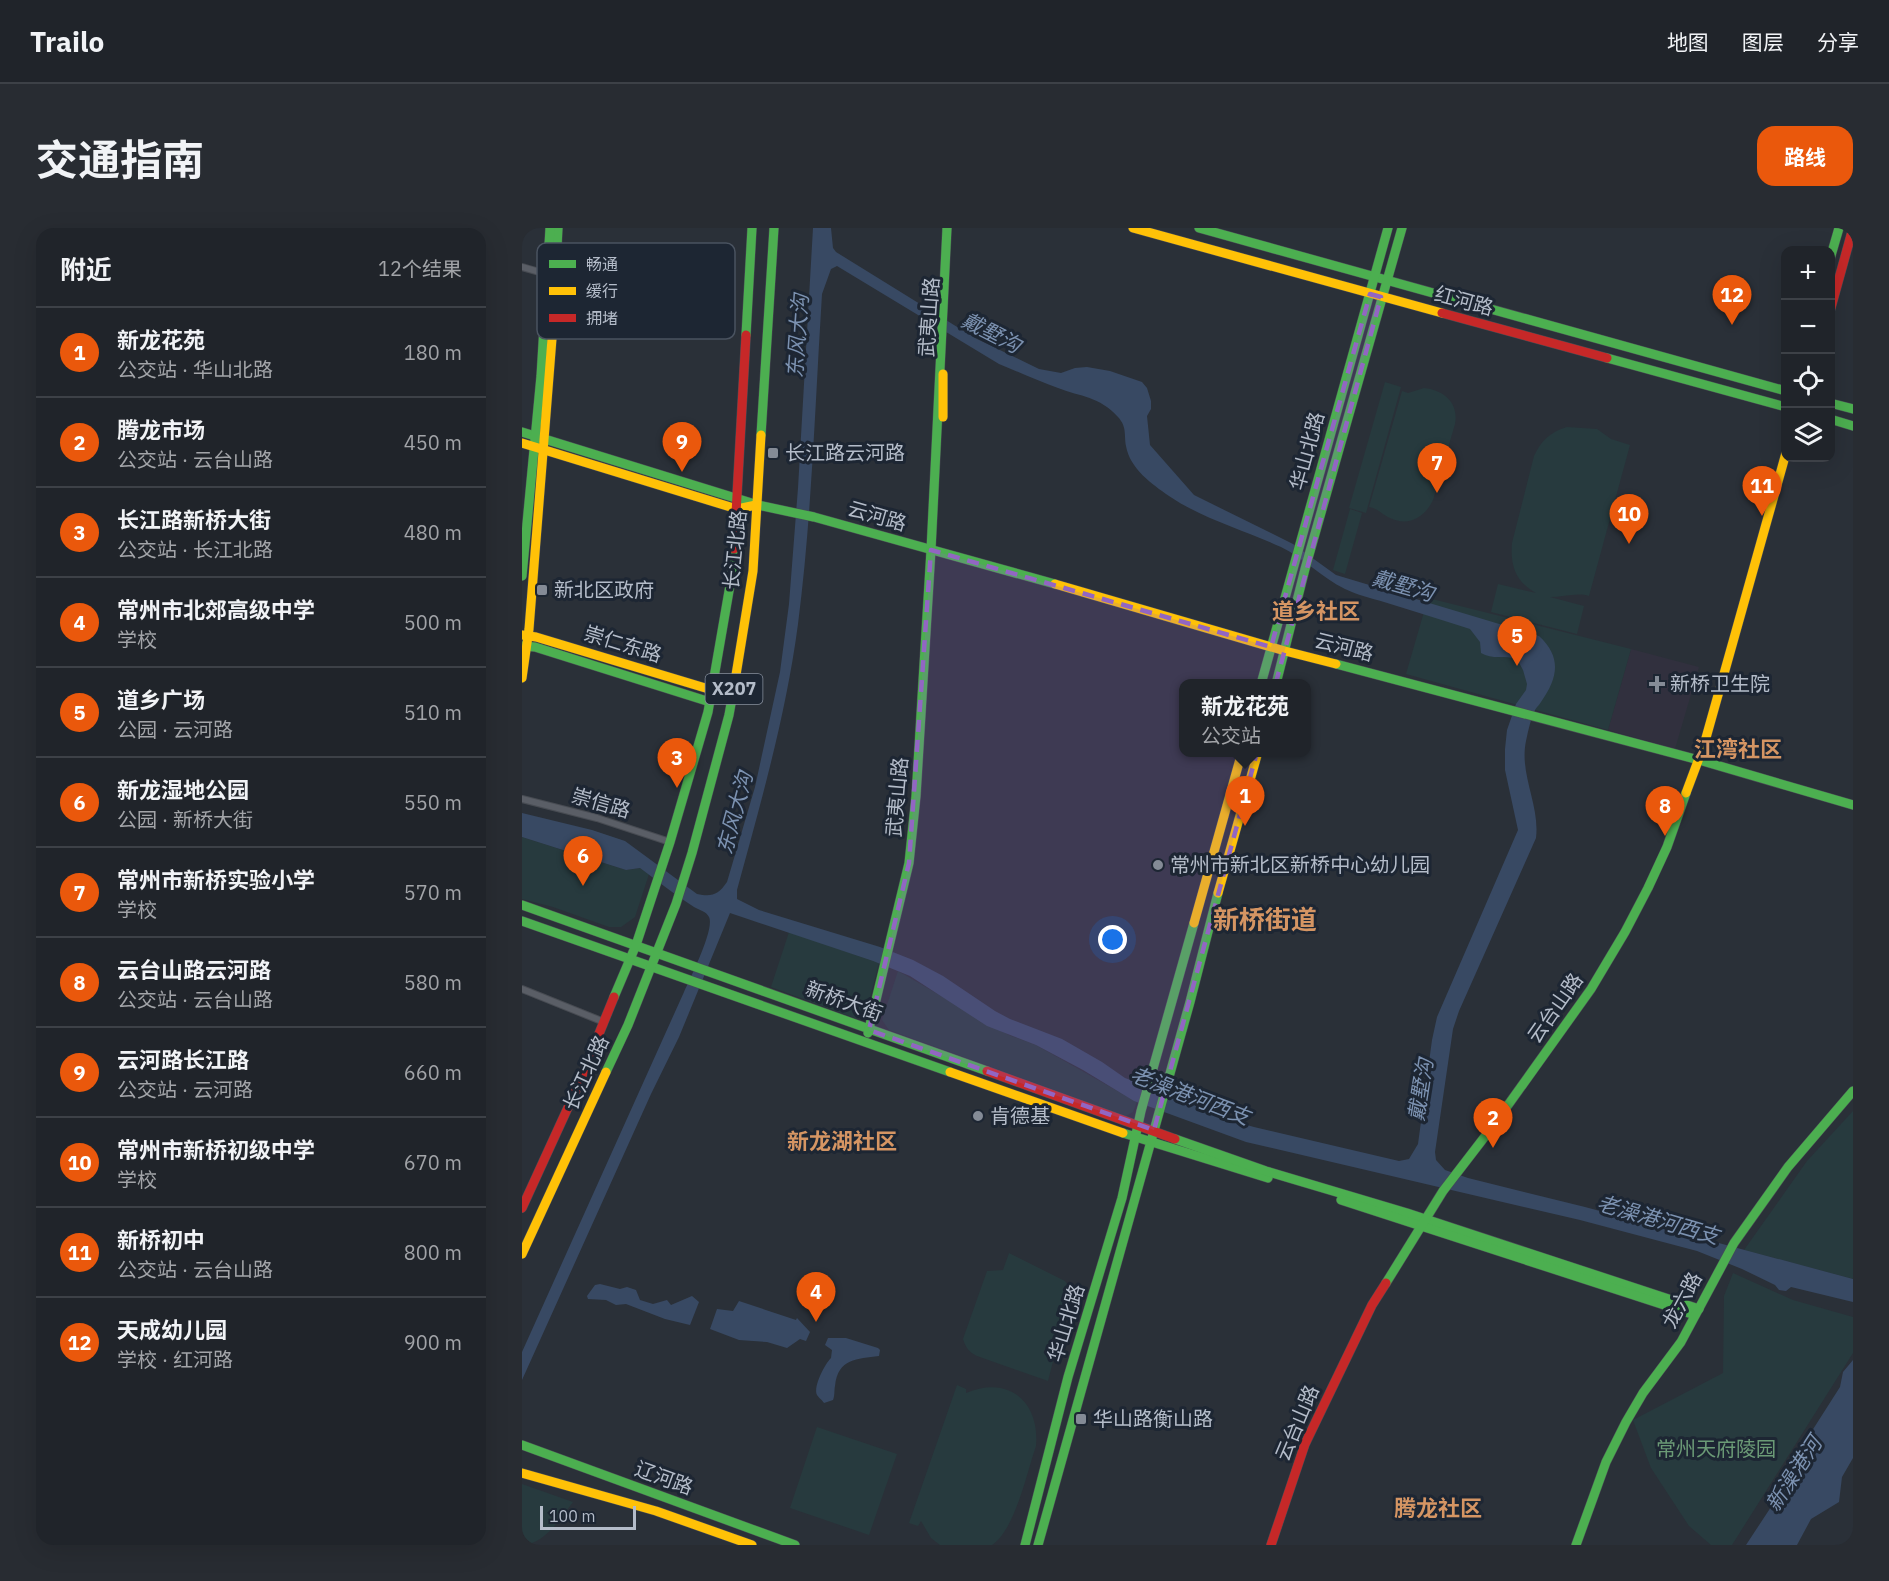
<!DOCTYPE html>
<html lang="zh">
<head>
<meta charset="utf-8">
<style>
	body { margin:0; font-family:"IBM Plex Sans","Noto Sans SC",sans-serif; background:#282c32; color:#f1f3f6 }
	.controls { position:absolute; right:18px; top:18px; display:grid; overflow:hidden; border-radius:12px; box-shadow:0 6px 24px #0002 }
	.controls button { width:54px; height:54px; display:grid; place-items:center; padding:0; border:0; border-bottom:2px solid #3d4147; background:#20242a; color:#f1f3f6; font:30px sans-serif }
	.scale { position:absolute; left:18px; bottom:15px; width:96px; box-sizing:border-box; padding-left:6px; border:3px solid #b4bcc9; border-top:0; font-size:16px; line-height:21px; white-space:nowrap; color:#b4bcc9; -webkit-text-stroke:4px #1d2633; paint-order:stroke }
	.you { position:absolute; left:591px; top:712px; width:21px; height:21px; margin:-15px; border:4px solid #fff; border-radius:50%; background:#1a73e8; box-shadow:0 0 0 9px #1a73e833 }
	.badge { display:grid; place-items:center; width:39px; height:39px; border-radius:50%; background:#ea580c; color:#fff; font-size:20px; font-weight:700 }
	.pin { position:absolute; translate:-50% -50px; filter:drop-shadow(0 2px 3px #0008) }
	.pin::after { content:''; position:absolute; top:32px; width:21px; height:18px; background:inherit; clip-path:polygon(0 0,100% 0,50% 100%) }
	.popup { position:absolute; left:657px; top:451px; width:132px; height:78px; box-sizing:border-box; display:grid; place-content:center; border-radius:12px; background:#20242a; filter:drop-shadow(0 2px 4px #0005); font-size:20px; white-space:nowrap; color:#a2a4a8 }
	.popup b { font-size:22px; color:#f1f3f6 }
	.popup::after { content:''; position:absolute; left:50%; top:100%; margin-left:-12px; border:12px solid transparent; border-top-color:#20242a }
	.list { margin:0; padding:0; list-style:none }
	h2 { display:flex; justify-content:space-between; align-items:center; height:78px; margin:0; padding:0 24px; font-size:26px }
	h2 small { font-size:20px; font-weight:400; color:#a2a4a8 }
	.list li { display:grid; grid-template-columns:39px 1fr auto; gap:18px; align-items:center; box-sizing:border-box; height:90px; padding:0 24px; border-top:2px solid #3d4147 }
	.list b { display:block; font-size:22px; white-space:nowrap }
	.list p { margin:0; font-size:20px; white-space:nowrap; color:#a2a4a8 }
	.list em { font-size:20px; font-style:normal; color:#a2a4a8 }
	.icon { flex:none; width:33px; height:33px; fill:none; stroke:currentColor; stroke-width:2; stroke-linecap:round; stroke-linejoin:round }
	.map { position:relative; flex:none; width:1331px; height:1317px; overflow:hidden; border-radius:18px }
	header { display:flex; align-items:center; gap:36px; box-sizing:border-box; height:84px; padding:0 30px; background:#20242a; border-bottom:2px solid #3d4147 }
	header strong { font-size:28px }
	nav { display:flex; gap:33px; margin-inline-start:auto; font-size:21px }
	.intro { display:flex; align-items:center; justify-content:space-between; box-sizing:border-box; height:144px; padding:0 36px }
	h1 { margin:0; font-size:42px }
	.button { padding:15px 27px; border-radius:18px; background:#ea580c; color:#fff; font-size:21px; font-weight:700 }
	main { display:flex; gap:36px; padding:0 36px }
	aside { flex:1; background:#20242a; border-radius:18px; box-shadow:0 6px 24px #0002 }
	.map>svg:first-child { display:block }
	.medical { fill:#31303e }
	.green { fill:#273a3e }
	.water { fill:#384963; fill-rule:evenodd }
	.lines { fill:none; stroke-linecap:round; stroke-linejoin:round }
	.street-casing { stroke:#484c53; stroke-width:8 }
	.fast-casing { stroke:#484c53; stroke-width:10 }
	.slow-casing { stroke:#484c53; stroke-width:10 }
	.jam-casing { stroke:#484c53; stroke-width:10 }
	.street { stroke:#5a5e66; stroke-width:6 }
	.fast { stroke:#4caf50; stroke-width:9 }
	.slow { stroke:#ffc107; stroke-width:9 }
	.jam { stroke:#c62828; stroke-width:9 }
	.marked { fill:#9266c3; fill-opacity:0.2; stroke:#9266c3; stroke-width:4.5; stroke-dasharray:12 8; stroke-linejoin:round }
	.poi-dot { fill:#848b96; stroke:#1d2633; stroke-width:2 }
	.labels { text-anchor:middle; stroke-width:6; stroke-linejoin:round; paint-order:stroke }
	.shield { fill:#1d2633; stroke:#878f9c; stroke-width:1.5 }
	.shield-label { font-size:18px; font-weight:bold; fill:#b4bcc9 }
	.street-label { font-size:20px; fill:#b4bcc9; stroke:#1d2633 }
	.poi-label { font-size:20px; fill:#b4bcc9; stroke:#1d2633; text-anchor:start }
	.park-label { font-size:20px; fill:#6b9a76; stroke:#1d2633 }
	.water-label { font-size:21px; font-style:italic; fill:#7c92b1; stroke:#1d2633 }
	.quarter-label { font-size:22px; font-weight:bold; fill:#d59563; stroke:#1d2633 }
	.district-label { font-size:26px; font-weight:bold; fill:#d59563; stroke:#1d2633 }
	.key { fill:#1d2633; stroke:#4a5360; stroke-width:1.5 }
	.key-label { font-size:16px; fill:#b4bcc9 }
</style>
</head>
<body>
<header>
<strong>Trailo</strong>
<nav><a>地图</a><a>图层</a><a>分享</a></nav>
</header>
<div class="intro"><h1>交通指南</h1><a class="button">路线</a></div>
<main>
<aside>
<h2>附近<small>12个结果</small></h2>
<ul class="list">
<li><span class="badge">1</span><div><b>新龙花苑</b><p>公交站 · 华山北路</p></div><em>180 m</em></li>
<li><span class="badge">2</span><div><b>腾龙市场</b><p>公交站 · 云台山路</p></div><em>450 m</em></li>
<li><span class="badge">3</span><div><b>长江路新桥大街</b><p>公交站 · 长江北路</p></div><em>480 m</em></li>
<li><span class="badge">4</span><div><b>常州市北郊高级中学</b><p>学校</p></div><em>500 m</em></li>
<li><span class="badge">5</span><div><b>道乡广场</b><p>公园 · 云河路</p></div><em>510 m</em></li>
<li><span class="badge">6</span><div><b>新龙湿地公园</b><p>公园 · 新桥大街</p></div><em>550 m</em></li>
<li><span class="badge">7</span><div><b>常州市新桥实验小学</b><p>学校</p></div><em>570 m</em></li>
<li><span class="badge">8</span><div><b>云台山路云河路</b><p>公交站 · 云台山路</p></div><em>580 m</em></li>
<li><span class="badge">9</span><div><b>云河路长江路</b><p>公交站 · 云河路</p></div><em>660 m</em></li>
<li><span class="badge">10</span><div><b>常州市新桥初级中学</b><p>学校</p></div><em>670 m</em></li>
<li><span class="badge">11</span><div><b>新桥初中</b><p>公交站 · 云台山路</p></div><em>800 m</em></li>
<li><span class="badge">12</span><div><b>天成幼儿园</b><p>学校 · 红河路</p></div><em>900 m</em></li>
</ul>
</aside>
<div class="map">
<svg width="1331" height="1317" viewBox="0 0 1331 1317">
	<rect width="100%" height="100%" fill="#2a3038"/>
	<!-- medical -->
	<path class="medical" d="M1109,421l68,18 -24,82 -67,-19z"/>
	<!-- green -->
	<g class="green">
		<path d="M44,28l78,5 -4,69 -79,-5z"/>
		<path d="M863,154l16,5 -35,126 -17,-5z"/>
		<path d="M902,160c20,2 35,15 31,36l-22,76c-8,17 -24,27 -43,18 -9,-4 -11,-9 -21,-11l33,-116 6,2z"/>
		<path d="M1045,199l30,2 14,10 19,6 -41,151c-11,-4 -26,1 -39,1l34,9 -7,28 -86,-22 7,-28 38,9c-20,-11 -26,-27 -24,-50l22,-87c7,-15 16,-24 33,-29z"/>
		<path d="M828,281l12,4 -17,61 -12,-4z"/>
		<path d="M906,370l203,51 -23,81 -202,-56z"/>
		<path d="M0,609l104,33 14,-2 9,6 -14,43 -14,10h-12l-56,-20 -31,-8z"/>
		<path d="M267,704l90,31 -13,50 -9,6 -86,-32z"/>
		<path d="M376,743l111,64 27,10 101,57 -4,10 -7,4 -237,-86 -7,-10z"/>
		<path d="M1331,883v168l-109,-29 63,-89z"/>
		<path d="M487,1025l56,28 5,7v8l-22,85 -71,-25c-8,-4 -11,-8 -14,-17l24,-68 16,-1z"/>
		<path d="M1211,1045l60,27 60,17v36l-121,192h-21l-22,-19 -38,-58 -18,-48 90,-47 1,-77z"/>
		<path d="M435,1157l9,4v4c42,-18 74,8 70,53 -9,26 -21,84 -44,99h-52l-9,-7 -10,-17 -3,5 -9,-3z"/>
		<path d="M295,1199l80,27 -28,81 -79,-27z"/>
		<path d="M0,1256l51,18c-12,16 -29,43 -51,43z"/>
	</g>
	<!-- water -->
	<g class="water">
		<path d="M291,0h18l2,20 3,4 139,86 64,31 22,4 14,-5 12,-1 23,4 32,11 5,6 4,13v8l-4,7 3,29 44,50 99,49 43,31 203,61c23,21 19,42 2,66 -1,2 -5,6 -6,8 -4,8 -7,21 -9,31 -7,33 14,64 10,97l-77,173 -6,18 -18,123 1,8 9,10 23,8 117,29 268,72v23l-62,-15 -5,4 -7,-1 -4,-5 -33,-16 -45,-18 -117,-31 -334,-78 -112,-41 -51,-31 -47,-25 -49,-19 -77,-50 -37,-15 -143,-48 -51,124 -28,57 -129,286v-28l162,-360c6,-14 31,-63 25,-75 -3,-6 -10,-7 -15,-10 -19,-12 -36,-26 -54,-39l-14,2 -104,-33v-24l70,17 33,11 72,53c15,3 21,1 30,-12l28,-95 25,-115 9,-68 9,-116zM315,38l162,98c20,8 39,17 59,24 23,9 41,8 60,29 9,10 6,17 8,29 4,23 26,38 43,50 34,23 75,34 112,51 23,11 41,31 64,42 12,6 26,9 39,13 29,9 58,18 86,27l10,13 1,11c11,7 24,2 36,6l6,11 4,14 -1,6 -10,14 -9,26 -2,19v21l13,60 -81,187 -5,23 -14,104 -9,15 -10,2 -145,-34 -32,-9 -40,-19 -57,-21 -23,-16 -40,-23 -52,-20 -15,-8 -52,-35 -30,-16 -33,-13 -121,-37 -22,-11v-9c24,-88 49,-175 61,-266 14,-109 17,-220 24,-330l9,-25z"/>
		<path d="M78,1056l20,5 7,-2 9,3 4,10 13,4 14,-4 4,5 21,-9 7,6 -9,23 -25,-6 -39,-15 -10,1 -10,-5 -18,-1 -1,-3 8,-11z"/>
		<path d="M217,1073l57,19 1,-2 13,14 -4,9 -6,-2 -13,9 -20,-6 -28,-2 -29,-11 7,-20 16,2z"/>
		<path d="M306,1110h18l32,10 2,2 -1,6c-22,3 -41,2 -44,30 -1,5 0,9 -2,14l-9,3c-1,-2 -6,-6 -7,-8 -4,-9 8,-31 14,-37l1,-8 -7,-5z"/>
		<path d="M1331,1132v98l-11,19 -3,25 -28,17 -14,26h-51l25,-38 39,-73 30,-47 3,-15z"/>
	</g>
	<g class="lines">
		<defs>
			<g id="street">
				<path d="M0,39l28,8"/>
				<path d="M0,571l75,19 73,24"/>
				<path d="M0,761l82,33"/>
			</g>
			<g id="fast">
				<path d="M677,0l587,163"/>
				<path d="M1308,31l9,-31"/>
				<path d="M31,98l5,-98"/>
				<path d="M224,107l6,-107"/>
				<path d="M1085,130l179,49"/>
				<path d="M1308,175l23,6"/>
				<path d="M1308,191l23,7"/>
				<path d="M0,204l236,73 56,12 241,67"/>
				<path d="M239,207l13,-207"/>
				<path d="M0,348l19,-200 9,-148"/>
				<path d="M0,418l13,1 175,55"/>
				<path d="M814,436l363,96 154,45"/>
				<path d="M739,456l127,-456"/>
				<path d="M754,456l29,-115 97,-341"/>
				<path d="M0,677l465,166"/>
				<path d="M0,693l428,151"/>
				<path d="M92,769l22,-52 34,-103 38,-130 25,-144 1,-19"/>
				<path d="M346,805l41,-170 7,-67 15,-246 16,-322"/>
				<path d="M84,844l22,-47 48,-121 16,-51 37,-138 5,-28"/>
				<path d="M601,905l145,45"/>
				<path d="M653,911l91,32 141,42 292,96"/>
				<path d="M819,972l354,115"/>
				<path d="M864,1055l57,-92 50,-65 98,-137 34,-57 23,-44 19,-41 19,-54"/>
				<path d="M0,1217l273,100"/>
				<path d="M503,1317l43,-168 54,-179 19,-87 53,-188"/>
				<path d="M516,1317l152,-543 28,-109"/>
				<path d="M1054,1317l30,-83 20,-40 17,-29 38,-51 53,-99 54,-76 65,-76"/>
			</g>
			<g id="slow">
				<path d="M611,0l309,85"/>
				<path d="M421,146v43"/>
				<path d="M0,215l215,66 19,-4"/>
				<path d="M533,356l230,67 51,13"/>
				<path d="M0,407l14,2 176,53"/>
				<path d="M0,450l7,-49 24,-303"/>
				<path d="M212,459l19,-116 8,-136"/>
				<path d="M1164,565l18,-48 82,-292"/>
				<path d="M696,665l40,-141"/>
				<path d="M672,695l48,-171"/>
				<path d="M428,844l173,61"/>
				<path d="M0,1026l84,-182"/>
				<path d="M0,1245l134,38 96,34"/>
			</g>
			<g id="jam">
				<path d="M1308,83l23,-83"/>
				<path d="M920,85l165,45"/>
				<path d="M212,321l12,-214"/>
				<path d="M465,843l188,68"/>
				<path d="M0,980l54,-118 38,-93"/>
				<path d="M749,1317l34,-101 67,-139 14,-22"/>
			</g>
		</defs>
		<!-- street casing -->
		<use href="#street" class="street-casing"/>
		<!-- fast casing -->
		<use href="#fast" class="fast-casing"/>
		<!-- slow casing -->
		<use href="#slow" class="slow-casing"/>
		<!-- jam casing -->
		<use href="#jam" class="jam-casing"/>
		<!-- street -->
		<use href="#street" class="street"/>
		<!-- fast -->
		<use href="#fast" class="fast"/>
		<!-- slow -->
		<use href="#slow" class="slow"/>
		<!-- jam -->
		<use href="#jam" class="jam"/>
	</g>
	<!-- marked area -->
	<path class="marked" d="M848,66l11,3 -227,833 -285,-100 40,-167 22,-313 340,97z"/>
	<!-- markers -->
	<g class="poi-dot">
		<rect x="245" y="219" width="12" height="12" rx="3"/>
		<rect x="14" y="356" width="12" height="12" rx="3"/>
		<path d="M1132 447h6v6h6v6h-6v6h-6v-6h-6v-6h6z"/>
		<circle cx="636" cy="637" r="6"/>
		<circle cx="456" cy="888" r="6"/>
		<rect x="553" y="1185" width="12" height="12" rx="3"/>
	</g>
	<g class="labels">
		<!-- shield labels -->
		<rect class="shield" x="183.5" y="446" width="57" height="30" rx="4.5"/>
		<g class="shield-label">
			<text x="212" y="467">X207</text>
		</g>
		<!-- street labels -->
		<g class="street-label">
			<text transform="translate(942 73) rotate(15)" y="7">红河路</text>
			<text transform="translate(407 89) rotate(-86)" y="7">武夷山路</text>
			<text transform="translate(785 223) rotate(-75)" y="7">华山北路</text>
			<text transform="translate(355 288) rotate(16)" y="7">云河路</text>
			<text transform="translate(213 322) rotate(-84)" y="7">长江北路</text>
			<text transform="translate(101 416) rotate(17)" y="7">崇仁东路</text>
			<text transform="translate(822 419) rotate(14)" y="7">云河路</text>
			<text transform="translate(375 569) rotate(-85)" y="7">武夷山路</text>
			<text transform="translate(79 575) rotate(16)" y="7">崇信路</text>
			<text transform="translate(322 773) rotate(20)" y="7">新桥大街</text>
			<text transform="translate(1033 780) rotate(-55)" y="7">云台山路</text>
			<text transform="translate(64 845) rotate(-65)" y="7">长江北路</text>
			<text transform="translate(1160 1072) rotate(-62)" y="7">龙六路</text>
			<text transform="translate(544 1095) rotate(-73)" y="7">华山北路</text>
			<text transform="translate(775 1195) rotate(-67)" y="7">云台山路</text>
			<text transform="translate(142 1250) rotate(20)" y="7">辽河路</text>
		</g>
		<!-- poi labels -->
		<g class="poi-label">
			<text x="263" y="232">长江路云河路</text>
			<text x="32" y="369">新北区政府</text>
			<text x="1148" y="463">新桥卫生院</text>
			<text x="648" y="644">常州市新北区新桥中心幼儿园</text>
			<text x="468" y="895">肯德基</text>
			<text x="571" y="1198">华山路衡山路</text>
		</g>
		<!-- park labels -->
		<g class="park-label">
			<text x="1194" y="1228">常州天府陵园</text>
		</g>
		<!-- water labels -->
		<g class="water-label">
			<text transform="translate(469 105) rotate(27)" y="7">戴墅沟</text>
			<text transform="translate(276 108) rotate(-86)" y="7">东风大沟</text>
			<text transform="translate(881 358) rotate(16)" y="7">戴墅沟</text>
			<text transform="translate(213 585) rotate(-75)" y="7">东风大沟</text>
			<text transform="translate(899 862) rotate(-81)" y="7">戴墅沟</text>
			<text transform="translate(668 868) rotate(21)" y="7">老澡港河西支</text>
			<text transform="translate(1136 992) rotate(16)" y="7">老澡港河西支</text>
			<text transform="translate(1272 1246) rotate(-57)" y="7">新澡港河</text>
		</g>
		<!-- quarter labels -->
		<g class="quarter-label">
			<text x="794" y="391">道乡社区</text>
			<text x="1216" y="529">江湾社区</text>
			<text x="320" y="921">新龙湖社区</text>
			<text x="916" y="1288">腾龙社区</text>
		</g>
		<!-- district labels -->
		<g class="district-label">
			<text x="743" y="701">新桥街道</text>
		</g>
	</g>
	<!-- legend -->
	<rect x="15" y="15" width="198" height="96" rx="9" class="key"/>
	<rect x="27" y="32" width="27" height="8" fill="#4caf50"/>
	<rect x="27" y="59" width="27" height="8" fill="#ffc107"/>
	<rect x="27" y="86" width="27" height="8" fill="#c62828"/>
	<g class="key-label">
		<text x="64" y="42">畅通</text>
		<text x="64" y="69">缓行</text>
		<text x="64" y="96">拥堵</text>
	</g>
</svg>
<div class="controls">
<button>+</button>
<button>−</button>
<button><svg class="icon" aria-label="locate" viewBox="0 0 24 24"><circle cx="12" cy="12" r="6"/><path d="M12 2v4M12 18v4M2 12h4M18 12h4"/></svg></button>
<button><svg class="icon" aria-label="layers" viewBox="0 0 24 24"><path d="M12 4l9 5-9 5-9-5zM3 14l9 5 9-5"/></svg></button>
</div>
<div class="scale">100 m</div>
<div class="you"></div>
<div class="pin badge" style="left:723px;top:598px">1</div>
<div class="popup"><b>新龙花苑</b>公交站</div>
<div class="pin badge" style="left:971px;top:920px">2</div>
<div class="pin badge" style="left:155px;top:560px">3</div>
<div class="pin badge" style="left:294px;top:1094px">4</div>
<div class="pin badge" style="left:995px;top:438px">5</div>
<div class="pin badge" style="left:61px;top:658px">6</div>
<div class="pin badge" style="left:915px;top:265px">7</div>
<div class="pin badge" style="left:1143px;top:608px">8</div>
<div class="pin badge" style="left:160px;top:244px">9</div>
<div class="pin badge" style="left:1107px;top:316px">10</div>
<div class="pin badge" style="left:1240px;top:288px">11</div>
<div class="pin badge" style="left:1210px;top:97px">12</div>
</div>
</main>
</body>
</html>
